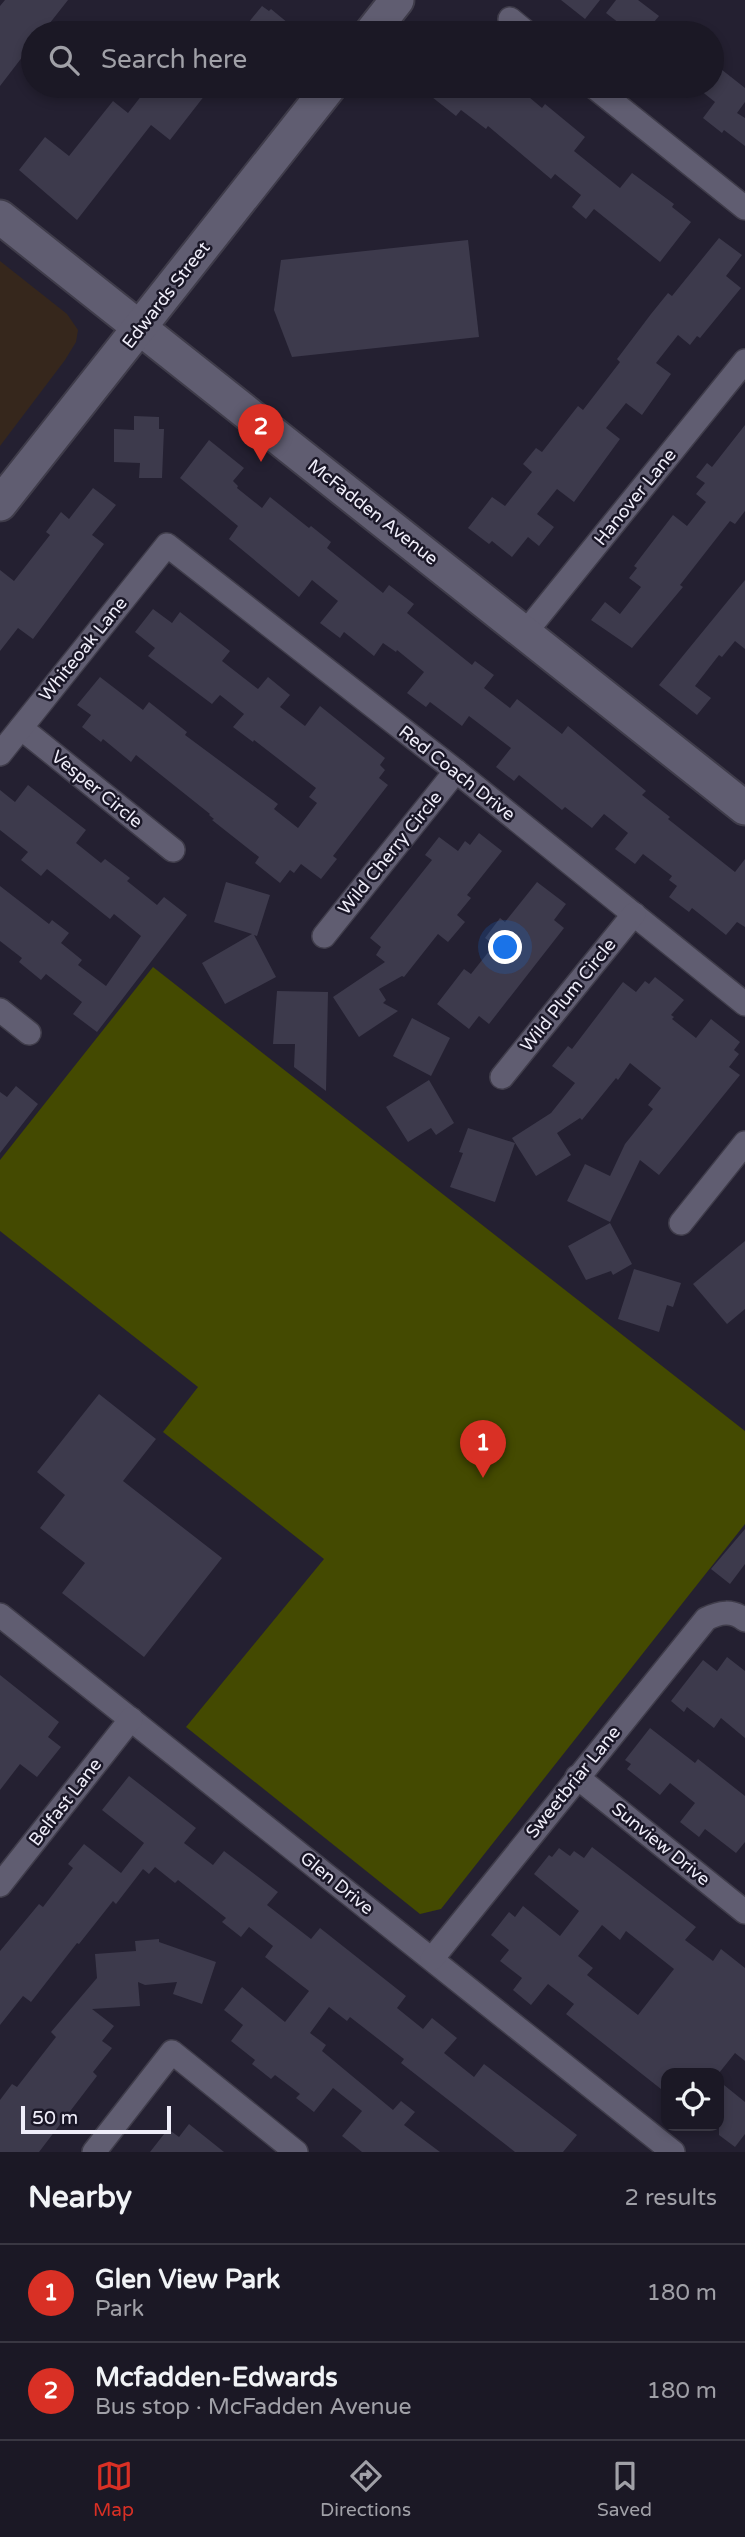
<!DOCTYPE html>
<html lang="en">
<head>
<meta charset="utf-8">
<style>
	body { margin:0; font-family:"Varela Round",sans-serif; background:#24212d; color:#f1f3f6 }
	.controls { position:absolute; right:21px; bottom:21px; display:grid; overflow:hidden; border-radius:14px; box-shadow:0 4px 10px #0003 }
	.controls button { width:63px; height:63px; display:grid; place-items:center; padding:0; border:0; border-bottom:2px solid #393742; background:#1b1825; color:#f1f3f6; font:35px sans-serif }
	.scale { position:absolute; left:21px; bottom:18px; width:150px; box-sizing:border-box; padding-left:7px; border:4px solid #efedf9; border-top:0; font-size:19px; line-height:24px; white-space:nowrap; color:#efedf9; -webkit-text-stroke:5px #1a1727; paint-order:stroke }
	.you { position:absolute; left:506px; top:948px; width:24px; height:24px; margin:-18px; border:5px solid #fff; border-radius:50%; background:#1a73e8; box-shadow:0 0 0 10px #1a73e833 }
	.badge { display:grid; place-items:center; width:46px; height:46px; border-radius:50%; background:#d93025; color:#fff; font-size:23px; font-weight:700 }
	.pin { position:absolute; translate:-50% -58px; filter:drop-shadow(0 2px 4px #0008) }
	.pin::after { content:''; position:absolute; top:37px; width:24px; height:21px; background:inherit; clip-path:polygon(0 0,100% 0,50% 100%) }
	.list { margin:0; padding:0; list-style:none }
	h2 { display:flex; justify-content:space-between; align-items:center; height:91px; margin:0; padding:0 28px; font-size:30px }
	h2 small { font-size:23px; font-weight:400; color:#a0a0a7 }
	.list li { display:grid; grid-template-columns:46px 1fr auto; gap:21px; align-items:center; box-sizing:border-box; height:98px; padding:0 28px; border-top:2px solid #393742 }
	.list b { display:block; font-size:26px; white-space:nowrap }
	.list p { margin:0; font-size:23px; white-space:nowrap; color:#a0a0a7 }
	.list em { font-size:23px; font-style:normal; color:#a0a0a7 }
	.icon { flex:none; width:38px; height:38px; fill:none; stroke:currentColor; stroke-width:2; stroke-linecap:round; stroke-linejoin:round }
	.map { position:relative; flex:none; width:745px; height:2152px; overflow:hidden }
	.search { position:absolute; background:#1b1825; box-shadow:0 4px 10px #0003; left:21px; right:21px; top:21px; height:77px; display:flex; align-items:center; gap:18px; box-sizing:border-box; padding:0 24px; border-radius:38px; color:#a0a0a7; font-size:26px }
	.sheet { height:287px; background:#1b1825 }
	nav { display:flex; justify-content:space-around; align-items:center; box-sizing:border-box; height:98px; border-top:2px solid #393742; background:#1b1825; font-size:19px; color:#a0a0a7 }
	nav a { display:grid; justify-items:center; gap:4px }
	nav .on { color:#d93025 }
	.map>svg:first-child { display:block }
	.commercial { fill:#36271c }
	.green { fill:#444a01 }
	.building { fill:#3d3a4c; fill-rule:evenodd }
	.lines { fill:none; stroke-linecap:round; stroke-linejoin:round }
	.street-casing { stroke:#3f3c4a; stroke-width:26 }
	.secondary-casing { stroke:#3f3c4a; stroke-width:37 }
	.street { stroke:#605d71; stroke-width:23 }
	.secondary { stroke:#605d71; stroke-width:33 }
	.labels { text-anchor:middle; stroke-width:5; stroke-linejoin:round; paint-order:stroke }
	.street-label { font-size:18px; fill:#efedf9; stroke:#1a1727 }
</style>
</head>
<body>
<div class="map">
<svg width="745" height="2152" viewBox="0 0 745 2152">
	<rect width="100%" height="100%" fill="#242031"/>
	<!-- commercial -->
	<path class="commercial" d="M0,261l67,53 11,16 -2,12 -11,18 -65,86z"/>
	<!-- green -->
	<path class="green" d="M153,967l592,464v93l-304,385 -21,5 -234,-187 138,-168 -161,-127 35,-45 -198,-156v-71z"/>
	<!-- building -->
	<g class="building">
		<path d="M5,0h63l-26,33h-9v10l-33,43v-80z"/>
		<path d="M561,0h39l-15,19z"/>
		<path d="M616,0h22l21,16 -14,17h-13l-26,-20z"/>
		<path d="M262,6l7,5 2,-2 17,14 -8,10h-40z"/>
		<path d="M712,62l33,26v14l-8,11 8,5v28l-21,-16 -2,3 -19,-15 12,-16 -20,-16h17z"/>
		<path d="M149,86h63l-42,54 -19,-15 -74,95 -58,-50 26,-33 24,19 44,-55 15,12z"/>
		<path d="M418,86h91l12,9 2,-3 19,16 3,-4 40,33 -11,14 46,37 12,-15 42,31 -2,3 19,15 -31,40 -66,-53 -8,10 -14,-12 9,-12 -26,-21 -4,5 -63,-53 -2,3 -25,-19 -5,6z"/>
		<path d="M719,238l23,17 -16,21 15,12 -41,50 -3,-2 -7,9 -12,-10 -22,28 15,11 -29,41 -16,-12 -20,25 14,11 -46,63 -17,-13 -20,25 17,13 -15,19 -11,-9 -16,20 -20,-16 -3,3 -21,-16 24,-31 13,9 27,-34 -9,-8 13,-16 6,4 36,-46 5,4 37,-48 -3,-3 34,-45 17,-21 4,3z"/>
		<path d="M468,240l11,97 -187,20 -18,-47 7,-50z"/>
		<path d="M134,416l25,1v12h5l-2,49h-23l1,-15 -26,-1v-33l20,1z"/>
		<path d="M745,425v86l-10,13 -5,-3 -50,64 3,2 -51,61 -41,-28 14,-18 15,12 21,-27 -12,-9 8,-10 -3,-2 39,-51 14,11 19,-24 -10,-8 9,-11 -9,-6 11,-14 5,4z"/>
		<path d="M209,440l35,28 -11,13 5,5 -1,2 25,20 8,-11 39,31 2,-2 20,16 -4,6 56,45 6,-8 25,19 -7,9 65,52 3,-4 19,14 -10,13 26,20 7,-9 45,35 6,-8 78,65 -4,4 28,22 -2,2 67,53 10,-13v68l-8,-5 -11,13 -34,-27 -3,4 -20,-15 8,-11 -8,-6 3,-4 -29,-22 -8,10 -20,-15 13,-16 -24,-19 -12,14 -27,-21 -3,3 -43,-35 -5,6 -18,-14 15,-19 -42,-32 -7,10 -32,-24 -4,5 -19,-14 17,-21 -27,-22 -1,2 -13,-9 -9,13 -30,-24 -4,6 -20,-15 18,-22 -26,-21 -13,17 -70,-58 9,-13 -58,-48z"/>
		<path d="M93,488l23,17 -24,30 12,9 -71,95 -15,-11 -18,23v-81l14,11 36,-46 -4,-3 15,-20 8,7z"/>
		<path d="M745,580v69l-10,-8 -13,16 -3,-2 -24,31 16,12 -14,17 -38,-30z"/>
		<path d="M153,609l19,14 8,-11 50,39 -8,10 36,28 10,-12 22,18 -10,12 25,19 15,-20 65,52 -5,7 5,5 -6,8 9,7 -55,71 4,3 -16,20 -20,-15 -7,9 -4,-3 -10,13 -25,-20 4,-6 -47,-37 2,-1 -5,-4 1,-1 -74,-59 -5,7 -28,-23 -2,3 -19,-15 9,-12 -14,-10 23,-28 43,33 6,-8 38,30 -2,3 93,69 -4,5 24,19 19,-25 -8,-6 7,-9 -62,-48 -1,2 -20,-15 11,-13 -24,-19 -8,9 -64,-48 7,-8 -20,-16z"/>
		<path d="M28,785l58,45 -10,13 25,20 4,-4 25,19 -3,3 30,24 7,-8 23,18 -90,117 -24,-18 9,-12 -36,-28 -5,6 -22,-18 3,-4 -22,-17v-55l49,38 3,-4 17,13 -8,10 21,17 -4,5 28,21 35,-50 -27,-22 -4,5 -63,-50 -6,7 -20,-16 7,-8 -28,-22v-40l15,12z"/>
		<path d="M479,833l23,18 -35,44 4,3 -14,17 8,7 -17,20 -10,-8 -34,43 -2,-1 -23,13 7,11 -3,3 15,8 -39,26 -26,-40 52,-35 -9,-7 5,-8 -11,-9 62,-78 -7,-5 14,-18 19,14 7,-10 5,4z"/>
		<path d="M226,882l44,13 -13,41 -3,-1 22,42 -51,27 -23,-41 50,-29 -38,-12z"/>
		<path d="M537,882l29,22 -12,16 10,8 -75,96 -10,-8 -10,13 -32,-25 27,-35 7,5 23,-29 -9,-7 15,-20 5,4z"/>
		<path d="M655,977l29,23 -13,15 3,2 -2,2 24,19 15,-19 29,23 -6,8 5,4 -10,13 11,8 -81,100 -19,-15 -30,62 -43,-21 18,-37 25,12 15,-32 28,-35 -5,-4 13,-17 -31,-25 -12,17 -2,-2 -34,42 -2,-2 -23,15 14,22 -35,21 -24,-38 39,-25 24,-30 -23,-17 16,-20 4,3 51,-67 13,10 9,-11 4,3z"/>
		<path d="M277,991l51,1 -2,99 -32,-24 1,-23h-22z"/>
		<path d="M412,1018l38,20 -19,38 -38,-20z"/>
		<path d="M429,1080l25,43 -18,12 -5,-7 -23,14 -22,-35z"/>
		<path d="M16,1086l22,18 -38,49v-61l7,5z"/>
		<path d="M468,1128l47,15 -20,59 -45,-15 13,-34 -4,-1z"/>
		<path d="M610,1223l22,41 -19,11 -2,-4 -25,9 -18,-34z"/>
		<path d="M745,1241v68l-18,15 -34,-40z"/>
		<path d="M634,1269l47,14 -8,24 -6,-2 -8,27 -41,-13z"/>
		<path d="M99,1394l57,45 -33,42 99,77 -78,99 -82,-64 23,-30 -45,-35 25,-33 -28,-23z"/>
		<path d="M745,1529v35l-15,20 -19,-15z"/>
		<path d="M727,1657l18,14v67l-24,-20 -7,10 -27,-21 -3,5 -13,-11 32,-41 14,11z"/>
		<path d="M0,1675l59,47 -11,15 13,10 -24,30 -17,-13 -20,26z"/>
		<path d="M650,1728l45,35 3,-4 47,37v46l-9,11 -31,-24 -6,8 -19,-15 15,-19 -25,-20 -10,12 -33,-26 4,-5 -6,-4z"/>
		<path d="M129,1776l67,52 -12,15 29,22 11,-14 54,41 -11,13 44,34 9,-11 86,68 -9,12 26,21 9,-11 25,20 -13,15 30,24 10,-13 93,71 -14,17h-48l-114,-89 3,-4 -54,-42 -3,4 -18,-14 -19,26 16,12 -4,6 71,59 8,-9 14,11 -11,13 36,27h-78l-20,-16 20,-25 -29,-23 -19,24 -18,-14 4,-4 -25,-19 -4,4 -19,-15 3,-4 -24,-19 12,-16 -19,-15 18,-23 43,35 24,-31 -44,-34 8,-11 -24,-19 -8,10 -19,-15 4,-4 -48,-38 -3,3 -20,-16 -6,7 -6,-5 -27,35 -3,-3 -34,43 -2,-1 -46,59 -8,-6 -23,29v-74l39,-47 4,3 30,-39 -5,-4 16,-20 37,29 23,-30 -42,-33z"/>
		<path d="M592,1847l104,80 -11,13 28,21 8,-12 24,19v93l-10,-8 -16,20h-53v20l-100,-79 8,-10 -26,-20 -17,21 -18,-15 9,-12 -22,-17 9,-11 -18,-15 18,-23 6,5 8,-11 37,30 19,-25 -45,-37 15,-19 3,2 7,-9 11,8 4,-5 10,7zM602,1925l18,15 6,-9 48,38 -36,46 -51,-40 6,-7 -15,-12z"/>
		<path d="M159,1939v3l57,20 -14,42 -29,-10 4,-12 -32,3 -7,-3 2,24 -48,3 22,17 -12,15 10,7 -19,24 4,4 -58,76h-39v-52l12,-16 5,3 39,-50 -5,-5 46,-54 -2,-24 41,-3 -1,-10z"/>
		<path d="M719,2081l26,21v32l-10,13 -16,-12z"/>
		<path d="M189,2124l35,28h-74l18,-23 11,8z"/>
	</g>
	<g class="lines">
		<defs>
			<g id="street">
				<path d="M510,19l17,14"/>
				<path d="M593,86l152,122"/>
				<path d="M525,633l220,-272"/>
				<path d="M21,728l152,122"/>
				<path d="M0,754l167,-209 289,226 289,233"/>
				<path d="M324,936l132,-165"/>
				<path d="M0,1010l29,23"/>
				<path d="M502,1077l132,-163"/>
				<path d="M681,1223l64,-80"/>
				<path d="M0,1615l673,537"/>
				<path d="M577,1777l168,135"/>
				<path d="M0,1885l131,-166"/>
				<path d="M432,1959l274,-340c14,-7 26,-9 39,1"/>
				<path d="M94,2152l78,-100 124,100"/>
			</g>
			<g id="secondary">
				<path d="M371,33l26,-33"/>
				<path d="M0,217l745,591"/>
				<path d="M0,504l330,-418"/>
			</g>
		</defs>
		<!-- street casing -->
		<use href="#street" class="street-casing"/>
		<!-- secondary casing -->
		<use href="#secondary" class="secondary-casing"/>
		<!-- street -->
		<use href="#street" class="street"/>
		<!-- secondary -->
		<use href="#secondary" class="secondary"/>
	</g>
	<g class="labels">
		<!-- street labels -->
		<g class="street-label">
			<text transform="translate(166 295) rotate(-52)" y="6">Edwards Street</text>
			<text transform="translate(635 497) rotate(-51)" y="6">Hanover Lane</text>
			<text transform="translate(373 512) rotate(38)" y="6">McFadden Avenue</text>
			<text transform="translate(83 649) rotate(-51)" y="6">Whiteoak Lane</text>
			<text transform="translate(457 773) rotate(38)" y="6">Red Coach Drive</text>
			<text transform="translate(97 789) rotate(39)" y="6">Vesper Circle</text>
			<text transform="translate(390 853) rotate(-51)" y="6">Wild Cherry Circle</text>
			<text transform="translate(568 995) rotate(-51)" y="6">Wild Plum Circle</text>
			<text transform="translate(573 1782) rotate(-51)" y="6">Sweetbriar Lane</text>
			<text transform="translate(65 1802) rotate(-52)" y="6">Belfast Lane</text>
			<text transform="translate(661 1844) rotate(39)" y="6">Sunview Drive</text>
			<text transform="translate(337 1883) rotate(39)" y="6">Glen Drive</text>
		</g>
	</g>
</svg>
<div class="controls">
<button><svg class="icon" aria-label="locate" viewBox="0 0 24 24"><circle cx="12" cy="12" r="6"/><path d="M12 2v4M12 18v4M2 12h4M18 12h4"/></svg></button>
</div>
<div class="scale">50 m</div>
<div class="you"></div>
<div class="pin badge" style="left:483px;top:1478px">1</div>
<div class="pin badge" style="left:261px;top:462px">2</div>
<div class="search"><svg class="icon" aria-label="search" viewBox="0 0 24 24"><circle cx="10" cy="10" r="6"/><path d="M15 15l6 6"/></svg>Search here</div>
</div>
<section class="sheet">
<h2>Nearby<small>2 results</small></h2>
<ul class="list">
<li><span class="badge">1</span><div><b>Glen View Park</b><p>Park</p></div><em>180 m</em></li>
<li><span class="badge">2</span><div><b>Mcfadden-Edwards</b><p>Bus stop · McFadden Avenue</p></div><em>180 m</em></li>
</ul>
</section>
<nav>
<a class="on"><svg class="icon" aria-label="map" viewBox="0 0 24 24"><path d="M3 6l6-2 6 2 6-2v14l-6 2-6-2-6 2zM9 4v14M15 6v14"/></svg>Map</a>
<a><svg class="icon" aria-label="directions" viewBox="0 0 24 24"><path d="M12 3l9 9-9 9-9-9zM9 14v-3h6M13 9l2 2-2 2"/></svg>Directions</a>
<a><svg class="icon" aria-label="saved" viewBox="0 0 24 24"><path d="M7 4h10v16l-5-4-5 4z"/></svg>Saved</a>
</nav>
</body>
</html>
